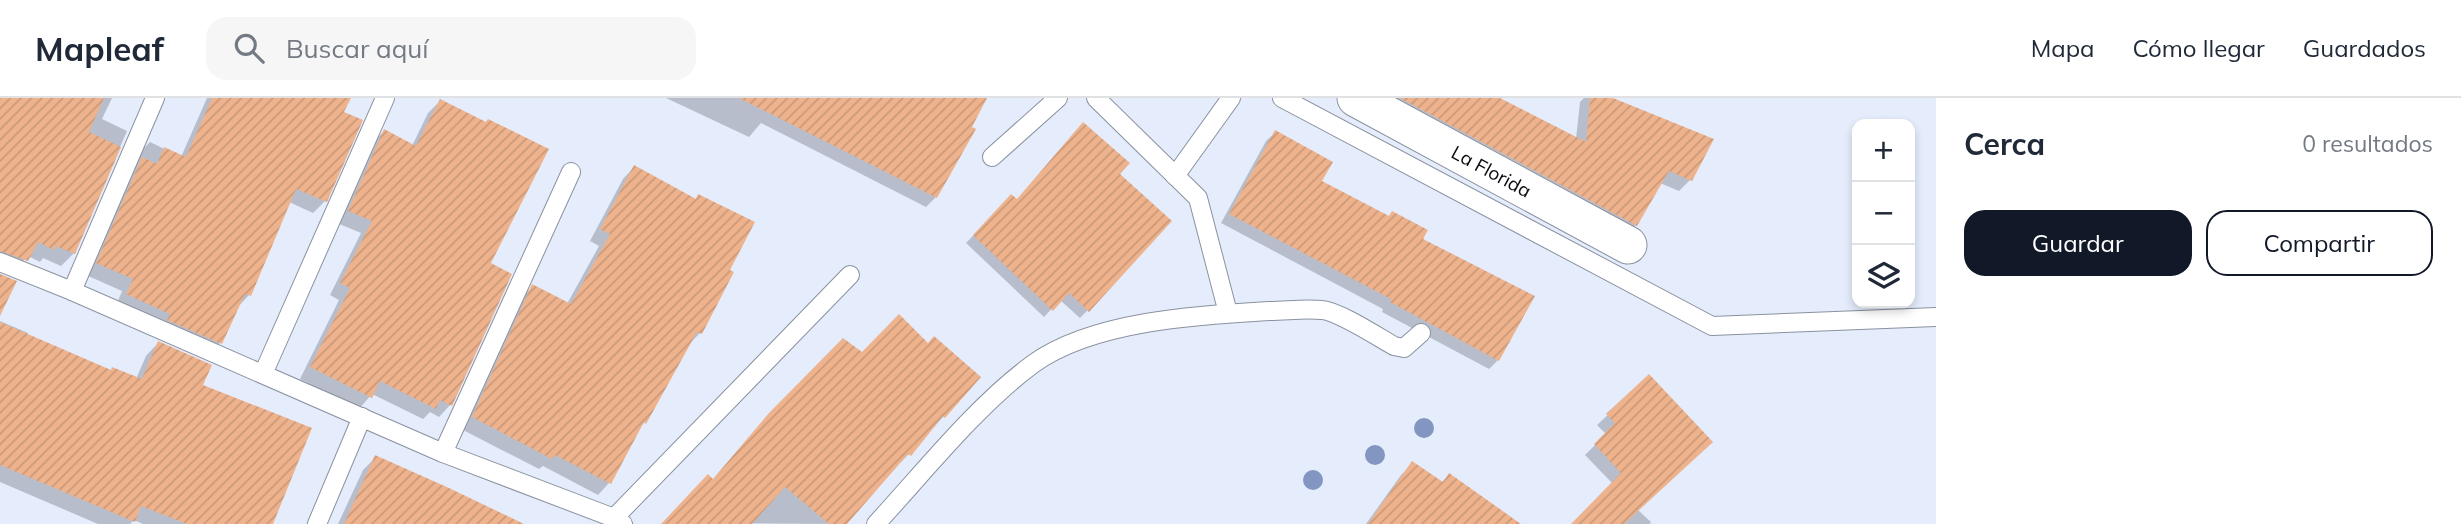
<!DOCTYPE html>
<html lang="es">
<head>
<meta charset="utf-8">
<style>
	body { margin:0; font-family:Mulish,sans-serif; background:#f6f6f7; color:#1f2937 }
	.controls { position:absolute; right:21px; top:21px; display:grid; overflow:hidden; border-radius:14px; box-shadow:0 4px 10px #0003 }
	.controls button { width:63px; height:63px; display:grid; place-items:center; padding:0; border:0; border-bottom:2px solid #e0e1e3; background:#fff; color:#1f2937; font:35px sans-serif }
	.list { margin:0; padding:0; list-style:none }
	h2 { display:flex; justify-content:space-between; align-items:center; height:91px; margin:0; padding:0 28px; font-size:30px }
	h2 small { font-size:23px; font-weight:400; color:#747a83 }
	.actions { display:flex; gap:14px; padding:21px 28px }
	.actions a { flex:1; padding:16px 0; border:2px solid #111827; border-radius:21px; text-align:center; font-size:24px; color:#111827 }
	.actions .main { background:#111827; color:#fff }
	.icon { flex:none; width:38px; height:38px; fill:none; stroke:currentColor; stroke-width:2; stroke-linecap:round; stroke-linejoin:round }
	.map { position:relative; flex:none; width:1936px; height:426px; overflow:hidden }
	header { display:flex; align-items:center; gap:42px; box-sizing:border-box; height:98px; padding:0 35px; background:#fff; border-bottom:2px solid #e0e1e3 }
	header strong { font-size:33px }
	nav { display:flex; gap:38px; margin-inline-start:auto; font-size:24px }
	.search { width:490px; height:63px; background:#f6f6f7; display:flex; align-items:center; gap:18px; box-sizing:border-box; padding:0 24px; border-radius:21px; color:#747a83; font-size:26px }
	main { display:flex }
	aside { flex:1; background:#fff }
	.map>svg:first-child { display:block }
	.shadow { fill:#0003 }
	.building { fill:url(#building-hatch) }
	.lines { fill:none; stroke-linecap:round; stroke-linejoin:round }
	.lane-casing { stroke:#8a919f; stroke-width:20 }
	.street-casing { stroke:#8a919f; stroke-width:39 }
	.lane { stroke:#fff; stroke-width:18 }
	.street { stroke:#fff; stroke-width:37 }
	.tree { fill:#8395c1 }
	.labels { text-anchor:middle; stroke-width:5; stroke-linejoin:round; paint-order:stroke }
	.street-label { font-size:19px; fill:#0a0c11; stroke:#f8fafd }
</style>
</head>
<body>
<header>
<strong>Mapleaf</strong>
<div class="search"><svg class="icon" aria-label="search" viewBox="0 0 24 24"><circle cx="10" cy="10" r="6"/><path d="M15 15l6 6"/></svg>Buscar aquí</div>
<nav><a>Mapa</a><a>Cómo llegar</a><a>Guardados</a></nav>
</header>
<main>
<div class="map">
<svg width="1936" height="426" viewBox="0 0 1936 426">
	<defs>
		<pattern id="building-hatch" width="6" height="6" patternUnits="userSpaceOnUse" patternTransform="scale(1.75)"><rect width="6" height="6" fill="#eeb38d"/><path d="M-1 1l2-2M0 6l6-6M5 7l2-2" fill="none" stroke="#cb9979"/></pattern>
	</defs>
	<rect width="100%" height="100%" fill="#e5edfd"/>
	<!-- shadow -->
	<g class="shadow">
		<path d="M0,0h112l-10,21 25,12 -53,122 -13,13 -18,-8 -3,4 -12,-6 -15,17 -13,-5z"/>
		<path d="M207,0h142l-7,15 -17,88 -12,12 -24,-11 -40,93 -12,13 -17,35 -11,12 -93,-49 6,-15 -36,-16 52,-121 12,-12 31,15z"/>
		<path d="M666,0h319l-49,99 -10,10 -165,-84 -12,14z"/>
		<path d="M1367,0h131l78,41 4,-37 4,-4h25l82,81 -12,12 -19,-8 -24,42 -12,12z"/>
		<path d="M440,3l48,163 22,11 -60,130 -11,12 -9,-5 -7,7 -51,-25 -13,15 -59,-30 39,-79 -9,-5 31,-62 -24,-10 35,-80 12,-12 28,15 16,-33z"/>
		<path d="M1276,34l44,50 101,57 77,121 -9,9 -107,-57 1,-3 -162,-86 45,-82z"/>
		<path d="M634,69l61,33 4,-4 29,75 3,2 -31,60 -12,12 -43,77 -7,7 -29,54 -11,12 -55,-29 -4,3 -78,-40 60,-131 12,-12 34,18 32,-58 -9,-5 33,-62z"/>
		<path d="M1011,98l77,114 -8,8 -20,-18 -16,17 -78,-74z"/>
		<path d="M0,223l28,12 -1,2 83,36 26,8 10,-23 12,-13 42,43 109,43 -38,95h-128l-9,-4 -4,4h-32l-98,-42z"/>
		<path d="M928,247l51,33 -70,76 -8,8 -1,-1 -55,63 -181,-1 198,-168z"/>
		<path d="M1649,278l-11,134 13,12 -1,2h-76l39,-40 -28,-29 21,-21 -9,-9z"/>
		<path d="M375,360l136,62 -1,4h-172l25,-54z"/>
		<path d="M1413,365l28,20 8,-8 41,29 -15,20h-109l35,-49z"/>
	</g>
	<!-- building -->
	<g class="building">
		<path d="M0,0h104l-15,34 32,15 -46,107 -19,-8 -2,4 -16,-8 -10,19 -28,-10z"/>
		<path d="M212,0h139l-7,14 19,8 -36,82 -31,-13 -45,107 -6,-2 -23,50 -55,-24 3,-6 -44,-20 7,-15 -37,-16 46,-106 15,7 7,-17 22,10z"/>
		<path d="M739,0h248l-15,29 4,2 -39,69z"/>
		<path d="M1400,0h100l86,44 4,-44h23l101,41 -22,42 -23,-10 -32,55z"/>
		<path d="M440,1l46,23 2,-3 61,30 -58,114 21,11 -60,132 -12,-6 -4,9 -56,-28 -8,17 -62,-31 40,-79 -10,-5 32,-62 -24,-10 36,-82 32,17z"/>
		<path d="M1083,24l47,41 -10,11 52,47 -83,91 -20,-19 -16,18 -80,-76 38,-41 6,5z"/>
		<path d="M1275,32l58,32 -11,19 67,35 3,-5 36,19 -5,9 112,57 -36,65 -109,-59 1,-3 -162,-85z"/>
		<path d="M634,67l62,34 2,-5 57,28 -25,48 4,2 -32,62 -5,-2 -51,92 -2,-2 -33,62 -56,-29 -3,4 -80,-42 60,-133 39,20 39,-70 -10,-5z"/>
		<path d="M0,176l17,7 -17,35z"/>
		<path d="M899,216l29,29 6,-7 47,41 -36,41 -2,-2 -32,40 -3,-2 -61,70h-18l-44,-37 -33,37h-91l47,-50 5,5 56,-66 74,-75 19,14z"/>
		<path d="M0,224l111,48 1,-3 30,12 16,-38 54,24 -9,20 109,43 -39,96h-86l-46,-18 -6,16 -135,-57z"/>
		<path d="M1649,276l64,68 -89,82h-53l50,-51 -27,-29 21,-21 -9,-9z"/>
		<path d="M375,357l74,33 75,36h-180z"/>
		<path d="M1412,363l31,21 6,-9 72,51h-153z"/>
	</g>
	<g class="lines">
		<defs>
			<g id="lane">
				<path d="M1096,0l102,100 30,115"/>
				<path d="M1282,0l430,228 224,-9"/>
				<path d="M992,59l66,-59"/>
				<path d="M1175,78l56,-78"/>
				<path d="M0,164l72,29 371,162 171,65 9,6"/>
				<path d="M72,193l83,-193"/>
				<path d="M263,276l122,-276"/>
				<path d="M443,355l128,-281"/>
				<path d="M614,420l236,-243"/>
				<path d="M317,426l45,-107"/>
				<path d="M876,426c48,-52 100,-118 157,-160 59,-43 165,-49 236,-53 17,0 36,-3 53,-1 16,1 56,27 72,36l10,2 17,-15"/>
			</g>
			<g id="street">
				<path id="s1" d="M1356,0l272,147"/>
			</g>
		</defs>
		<!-- lane casing -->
		<use href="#lane" class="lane-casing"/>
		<!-- street casing -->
		<use href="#street" class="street-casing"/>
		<!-- lane -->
		<use href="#lane" class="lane"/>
		<!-- street -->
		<use href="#street" class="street"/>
	</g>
	<!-- trees -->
	<g class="tree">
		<circle cx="1424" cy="330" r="10"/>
		<circle cx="1375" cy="357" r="10"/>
		<circle cx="1313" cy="382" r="10"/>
	</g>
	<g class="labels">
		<!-- street labels -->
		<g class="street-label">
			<text dy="7" stroke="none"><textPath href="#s1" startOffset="154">La Florida</textPath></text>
		</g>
	</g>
</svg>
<div class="controls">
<button>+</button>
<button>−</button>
<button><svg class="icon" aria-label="layers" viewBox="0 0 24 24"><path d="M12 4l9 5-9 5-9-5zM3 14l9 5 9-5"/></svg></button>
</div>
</div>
<aside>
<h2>Cerca<small>0 resultados</small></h2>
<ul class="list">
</ul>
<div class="actions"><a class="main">Guardar</a><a>Compartir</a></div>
</aside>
</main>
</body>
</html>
